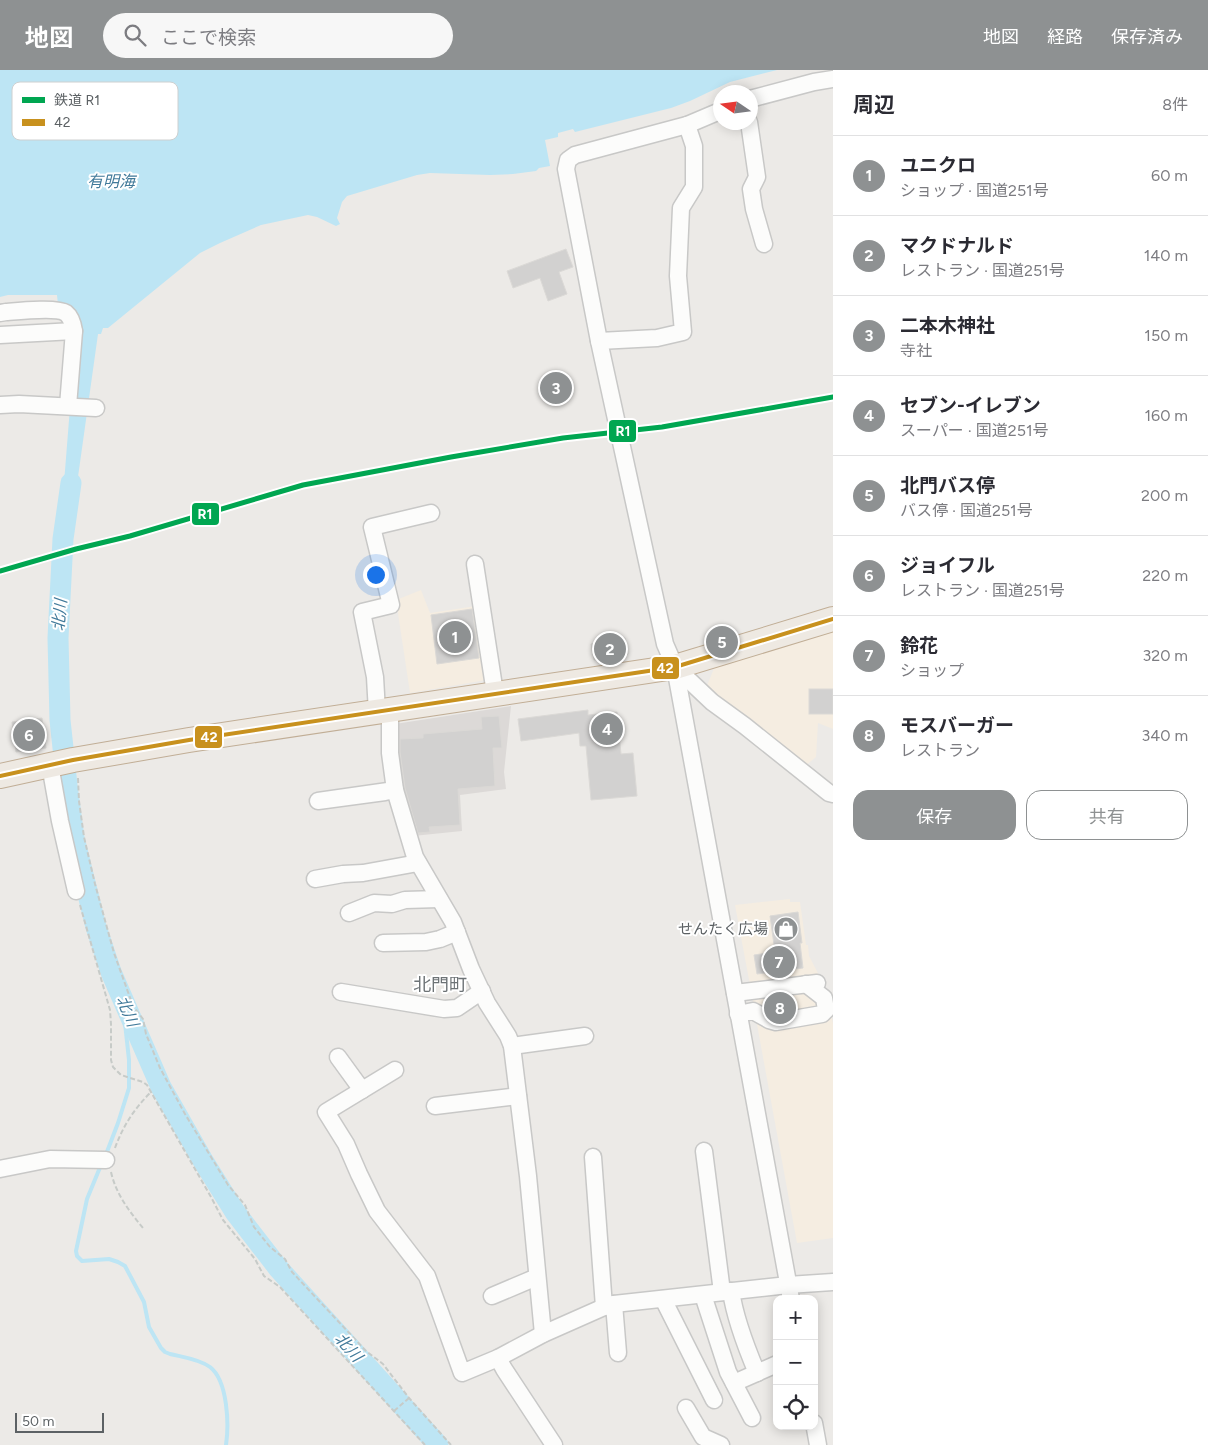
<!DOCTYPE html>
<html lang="ja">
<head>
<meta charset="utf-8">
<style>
	body { margin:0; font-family:Figtree,"Noto Sans JP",sans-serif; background:#f7f7f7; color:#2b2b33 }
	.controls { position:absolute; right:15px; bottom:15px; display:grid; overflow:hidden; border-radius:10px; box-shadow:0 2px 12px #0003 }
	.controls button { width:45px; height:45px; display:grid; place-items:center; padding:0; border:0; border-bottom:1px solid #e1e1e2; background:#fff; color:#2b2b33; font:25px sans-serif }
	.compass { position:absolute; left:713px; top:15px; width:45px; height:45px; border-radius:50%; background:#fff; box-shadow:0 2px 12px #0003; rotate:283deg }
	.scale { position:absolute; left:15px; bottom:12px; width:89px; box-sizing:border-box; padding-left:5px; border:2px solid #5c6164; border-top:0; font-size:14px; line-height:18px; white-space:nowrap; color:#5c6164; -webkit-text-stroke:4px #fff; paint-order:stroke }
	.you { position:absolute; left:375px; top:504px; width:18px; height:18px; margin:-12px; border:4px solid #fff; border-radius:50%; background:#1a73e8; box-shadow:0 0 0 8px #1a73e833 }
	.badge { display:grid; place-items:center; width:32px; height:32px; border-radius:50%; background:#8e9192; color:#fff; font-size:16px; font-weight:700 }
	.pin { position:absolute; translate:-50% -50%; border:2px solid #fff; box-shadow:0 1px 5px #0006 }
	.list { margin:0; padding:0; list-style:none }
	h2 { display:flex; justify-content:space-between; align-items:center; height:65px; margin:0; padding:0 20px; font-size:21px }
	h2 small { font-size:16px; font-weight:400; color:#7c7c81 }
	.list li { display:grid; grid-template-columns:32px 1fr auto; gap:15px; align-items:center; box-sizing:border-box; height:80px; padding:0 20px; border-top:1px solid #e1e1e2 }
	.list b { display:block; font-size:19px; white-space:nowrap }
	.list p { margin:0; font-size:16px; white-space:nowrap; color:#7c7c81 }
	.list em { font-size:16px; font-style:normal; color:#7c7c81 }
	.actions { display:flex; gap:10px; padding:15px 20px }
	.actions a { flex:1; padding:11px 0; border:1px solid #8e9192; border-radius:15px; text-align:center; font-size:18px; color:#8e9192 }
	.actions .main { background:#8e9192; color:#fff }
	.icon { flex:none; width:28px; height:28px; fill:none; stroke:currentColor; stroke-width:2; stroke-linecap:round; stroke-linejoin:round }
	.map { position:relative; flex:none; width:833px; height:1375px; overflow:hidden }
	header { display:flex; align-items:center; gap:30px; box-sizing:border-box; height:70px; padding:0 25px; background:#8e9192; color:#fff }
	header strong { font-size:24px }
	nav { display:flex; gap:28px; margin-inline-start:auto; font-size:18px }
	.search { width:350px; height:45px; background:#f7f7f7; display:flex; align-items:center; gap:12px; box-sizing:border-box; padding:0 18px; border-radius:28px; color:#7c7c81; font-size:19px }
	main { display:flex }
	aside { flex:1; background:#fff }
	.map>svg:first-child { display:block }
	.commercial { fill:#f5ede1 }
	.industrial { fill:#dcd9d7 }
	.water { fill:#bde5f4 }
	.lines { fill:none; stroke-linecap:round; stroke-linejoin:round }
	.stream { stroke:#bde5f4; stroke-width:4 }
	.river { stroke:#bde5f4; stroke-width:21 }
	.building { fill:#d2d1d0; stroke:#dbd9d6 }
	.minor-casing { stroke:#c8c8c7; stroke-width:19 }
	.highway-casing { stroke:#c1ae96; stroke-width:26 }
	.path { stroke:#c7cbc8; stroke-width:2; stroke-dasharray:5 2.5; stroke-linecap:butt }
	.minor { stroke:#fcfcfb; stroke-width:16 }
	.highway { stroke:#eee9e2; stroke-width:24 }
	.bus-1-casing { stroke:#fff; stroke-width:8 }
	.bus-1 { stroke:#c8911e; stroke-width:4 }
	.rail-1-casing { stroke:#fff; stroke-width:9 }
	.rail-1 { stroke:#00a651; stroke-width:5 }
	.labels { text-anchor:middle; stroke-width:4; stroke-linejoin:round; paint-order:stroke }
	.poi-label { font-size:15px; fill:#5c6164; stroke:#fff; text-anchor:end }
	.water-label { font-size:16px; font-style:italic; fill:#417a9a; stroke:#fff }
	.quarter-label { font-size:18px; fill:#6d7376; stroke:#fff }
	.key { fill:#fff; stroke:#ced0d0; stroke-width:1 }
	.key-label { font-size:14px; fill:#5c6164 }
	.line-badge { stroke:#fff; stroke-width:2 }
	.badge-label { font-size:14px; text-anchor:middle; font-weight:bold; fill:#fff }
</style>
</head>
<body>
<header>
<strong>地図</strong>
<div class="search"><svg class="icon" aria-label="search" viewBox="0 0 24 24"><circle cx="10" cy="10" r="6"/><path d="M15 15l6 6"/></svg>ここで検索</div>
<nav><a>地図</a><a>経路</a><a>保存済み</a></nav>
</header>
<main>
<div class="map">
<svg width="833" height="1375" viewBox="0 0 833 1375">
	<rect width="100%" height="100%" fill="#eceae7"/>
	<!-- commercial -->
	<g class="commercial">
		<path d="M421,520l9,23 46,-7 10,74 -76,13 -14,-93z"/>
		<path d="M833,560v99l-15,-6 -2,34 -12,10 -98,-79 9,-22z"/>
		<path d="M790,829v3h10l6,43h2l1,11 11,21 -70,8 -15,-80z"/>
		<path d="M818,917l10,10 5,27v214l-36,5 -45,-246z"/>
	</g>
	<!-- industrial -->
	<path class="industrial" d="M511,636l-7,66 2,17 -46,6 2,36 -49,5 -16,-47 -2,-65z"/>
	<!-- water -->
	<path class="water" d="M0,0h777l-47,12 -40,19 -19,7 -96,24 -2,-3 -15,4v4l-13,3 5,26 -11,2 -3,3 -23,3 -23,1 -60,-2 -13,2 -70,21 -5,6 -5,16 3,6 -4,2 -19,-9 -9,-2 -47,10 -41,18 -20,10 -92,75h-5l-2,6h-3l-21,150 -13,-1 12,-151 -18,-27 -1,-10h-49l-8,2z"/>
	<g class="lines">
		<!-- stream -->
		<g class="stream">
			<path d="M105,1087l13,-34 11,-35v-28l-4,-37 2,-11"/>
			<path d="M101,1095l-14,34 -11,52 1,5 5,5 27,-2 9,3 7,4 19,36 5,25 12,21 4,4 5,2c12,3 29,5 40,13 18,14 19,58 16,78"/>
		</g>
		<!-- river -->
		<path class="river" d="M71,413l-8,56 -5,99 2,82 7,65 7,53 22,89 15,45 50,115 41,72 33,53 44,57 159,176"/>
	</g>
	<!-- building -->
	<g class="building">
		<path d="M566,179l7,18 -14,5 8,22 -19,7 -8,-23 -27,10 -6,-17z"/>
		<path d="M472,539l7,49 -42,6 -6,-49z"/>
		<path d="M625,568l3,16 -34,6 -3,-16z"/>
		<rect x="809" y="619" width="24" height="25"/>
		<path d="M588,640v5l29,-3 4,42 12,-1 4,43 -46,4 -5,-54h-6l-1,-13 -58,8 -3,-22z"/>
		<path d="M499,646l3,32h-9l2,38 -37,3 2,36 -31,2 1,5 -12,1 -13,-45 -5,-36v-13l23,-1v-4l59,-5 -1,-12z"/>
		<path d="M42,648l4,30 -30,4 -4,-30z"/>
		<path d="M798,842l4,31h-2l3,25 -46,6 -3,-19 21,-3 -5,-36z"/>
		<path d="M792,930l2,9 -17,3 -11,-5v-3z"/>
	</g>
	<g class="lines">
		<defs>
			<g id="minor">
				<path d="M750,29l64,-17 19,-3"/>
				<path d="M720,41l-33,14 -112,30 -7,5 -2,9 33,172 66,303 10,23 116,632"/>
				<path d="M749,52l8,55 -6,12 3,20 10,35"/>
				<path d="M0,243l6,-1c12,-1 51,-5 60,1 5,4 7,11 8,18l-6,75"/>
				<path d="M0,265l74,-4"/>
				<path d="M599,271l58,-3 26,-6 -5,-56 3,-68 13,-21v-41l-7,-21"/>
				<path d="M0,335l19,-1 77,4"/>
				<path d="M475,494l20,129"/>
				<path d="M675,597l37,35 33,24 84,67 4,1"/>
				<path d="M390,640v43l5,37 20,67 38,65 18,47 16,34 21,33 4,10 16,130 15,158"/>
				<path d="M377,642l-2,-35 -13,-65 29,-7 -19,-78 59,-14"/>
				<path d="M50,695l10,56 16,70"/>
				<path d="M395,720l-10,2 -67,9z"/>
				<path d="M315,809l28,-5 20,-1 55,-10"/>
				<path d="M349,843l25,-10 18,1 13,-4 34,-1"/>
				<path d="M383,873l43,-1 14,-3 17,-7"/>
				<path d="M341,922l103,17 13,-1 25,-17"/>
				<path d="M735,923l82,-10"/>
				<path d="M738,944l15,-3 16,9 7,2 46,-8 4,-4 -2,-12 -18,-14"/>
				<path d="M512,976l73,-10"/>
				<path d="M338,987l24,33"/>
				<path d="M395,1000l-69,42 20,32 13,30 18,37 50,65 35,97 36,-15 45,-24 61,-27 10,-3 174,-19 45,-3"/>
				<path d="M435,1036l83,-10"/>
				<path d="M704,1081l18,141"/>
				<path d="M593,1087l11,150"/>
				<path d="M0,1099l50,-10 56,1"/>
				<path d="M731,1221c4,28 15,56 26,82"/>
				<path d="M703,1225l25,77 24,46"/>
				<path d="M492,1226l45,-19"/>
				<path d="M663,1229l51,101"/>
				<path d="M614,1234l4,49"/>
				<path d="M498,1288l6,11 50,76"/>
				<path d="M734,1313l43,-19"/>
				<path d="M686,1338l17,29 18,8"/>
				<path d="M814,1353l4,22"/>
			</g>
			<path id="highway" d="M0,706l73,-16 116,-20 486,-73 158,-48"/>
		</defs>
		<!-- minor casing -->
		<use href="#minor" class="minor-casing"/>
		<!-- highway casing -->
		<use href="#highway" class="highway-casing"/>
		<!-- path -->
		<g class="path">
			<path d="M78,708l1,23 5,36 11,47 19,69 19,53 10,13 3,15 14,34 25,46 43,71 17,20 9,22 16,20 15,12 7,13 74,79 17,13 26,34 42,47"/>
			<path d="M80,835l30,105 1,14v36l2,7 8,8 22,7 4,3 64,112 12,23 32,39 9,17 16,11 145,158"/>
			<path d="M115,1078c8,-22 19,-39 36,-56"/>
			<path d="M111,1102c5,22 18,39 32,56"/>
			<path d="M394,1341l15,-13"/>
		</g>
		<!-- minor -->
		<use href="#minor" class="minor"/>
		<!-- highway -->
		<use href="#highway" class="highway"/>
		<defs>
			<path id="bus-1" d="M0,706l73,-16 116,-20 486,-73 158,-48"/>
		</defs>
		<!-- bus-1 casing -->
		<use href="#bus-1" class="bus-1-casing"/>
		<!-- bus-1 -->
		<use href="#bus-1" class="bus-1"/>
		<defs>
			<path id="rail-1" d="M0,501l76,-22 54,-13 173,-51 148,-28 112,-19 99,-11 171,-30"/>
		</defs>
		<!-- rail-1 casing -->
		<use href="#rail-1" class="rail-1-casing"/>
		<!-- rail-1 -->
		<use href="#rail-1" class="rail-1"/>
	</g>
	<!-- icons -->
	<defs>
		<symbol id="shop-disc" viewBox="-11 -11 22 22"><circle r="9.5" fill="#8e9192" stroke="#fff"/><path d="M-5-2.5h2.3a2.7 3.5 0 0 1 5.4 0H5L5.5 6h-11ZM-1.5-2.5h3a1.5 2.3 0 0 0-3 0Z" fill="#fff"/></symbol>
	</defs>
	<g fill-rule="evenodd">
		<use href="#shop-disc" x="772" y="845" width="28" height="28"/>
	</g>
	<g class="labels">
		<!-- poi labels -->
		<g class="poi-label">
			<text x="768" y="864">せんたく広場</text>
		</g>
		<!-- water labels -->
		<g class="water-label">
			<text x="111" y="117">有明海</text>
			<text transform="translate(59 545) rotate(-85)" y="6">北川</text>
			<text transform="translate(128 941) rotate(67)" y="6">北川</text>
			<text transform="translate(349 1277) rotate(48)" y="6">北川</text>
		</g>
		<!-- quarter labels -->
		<g class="quarter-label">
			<text x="440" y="921">北門町</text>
		</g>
	</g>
	<!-- legend -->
	<rect x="12" y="12" width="166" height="58" rx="8" class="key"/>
	<rect x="22" y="27" width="23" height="6" fill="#00a651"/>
	<rect x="22" y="49" width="23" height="7" fill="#c8911e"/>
	<g class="key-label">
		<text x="54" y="35">鉄道 R1</text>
		<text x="54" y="57">42</text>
	</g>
	<g class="line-badge">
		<rect x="608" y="349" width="29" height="24" rx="5" fill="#00a651"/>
		<rect x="191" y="432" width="29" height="24" rx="5" fill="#00a651"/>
		<rect x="651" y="586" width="29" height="24" rx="5" fill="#c8911e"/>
		<rect x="194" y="655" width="29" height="24" rx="5" fill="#c8911e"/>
	</g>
	<g class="badge-label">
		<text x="623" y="366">R1</text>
		<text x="205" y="449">R1</text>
		<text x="665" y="603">42</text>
		<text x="209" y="672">42</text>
	</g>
</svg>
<div class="controls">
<button>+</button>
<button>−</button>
<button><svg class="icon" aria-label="locate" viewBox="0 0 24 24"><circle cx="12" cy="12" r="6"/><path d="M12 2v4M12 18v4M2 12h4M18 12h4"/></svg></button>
</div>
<svg class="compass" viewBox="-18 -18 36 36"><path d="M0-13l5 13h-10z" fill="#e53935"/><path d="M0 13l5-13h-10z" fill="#7c7c81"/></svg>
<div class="scale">50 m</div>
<div class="you"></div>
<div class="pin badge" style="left:455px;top:567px">1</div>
<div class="pin badge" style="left:610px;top:579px">2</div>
<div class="pin badge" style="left:556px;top:318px">3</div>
<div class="pin badge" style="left:607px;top:659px">4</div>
<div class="pin badge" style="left:722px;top:572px">5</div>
<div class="pin badge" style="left:29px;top:665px">6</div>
<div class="pin badge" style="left:779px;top:892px">7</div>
<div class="pin badge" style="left:780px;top:938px">8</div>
</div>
<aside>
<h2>周辺<small>8件</small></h2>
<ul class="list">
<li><span class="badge">1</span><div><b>ユニクロ</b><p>ショップ · 国道251号</p></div><em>60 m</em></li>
<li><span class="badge">2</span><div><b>マクドナルド</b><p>レストラン · 国道251号</p></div><em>140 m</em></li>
<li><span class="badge">3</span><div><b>二本木神社</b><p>寺社</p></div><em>150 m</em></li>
<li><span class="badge">4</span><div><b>セブン-イレブン</b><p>スーパー · 国道251号</p></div><em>160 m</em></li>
<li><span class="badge">5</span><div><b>北門バス停</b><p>バス停 · 国道251号</p></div><em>200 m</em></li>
<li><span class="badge">6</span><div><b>ジョイフル</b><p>レストラン · 国道251号</p></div><em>220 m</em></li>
<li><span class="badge">7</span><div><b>鈴花</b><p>ショップ</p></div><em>320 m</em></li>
<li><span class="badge">8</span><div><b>モスバーガー</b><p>レストラン</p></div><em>340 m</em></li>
</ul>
<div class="actions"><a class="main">保存</a><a>共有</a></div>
</aside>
</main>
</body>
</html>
